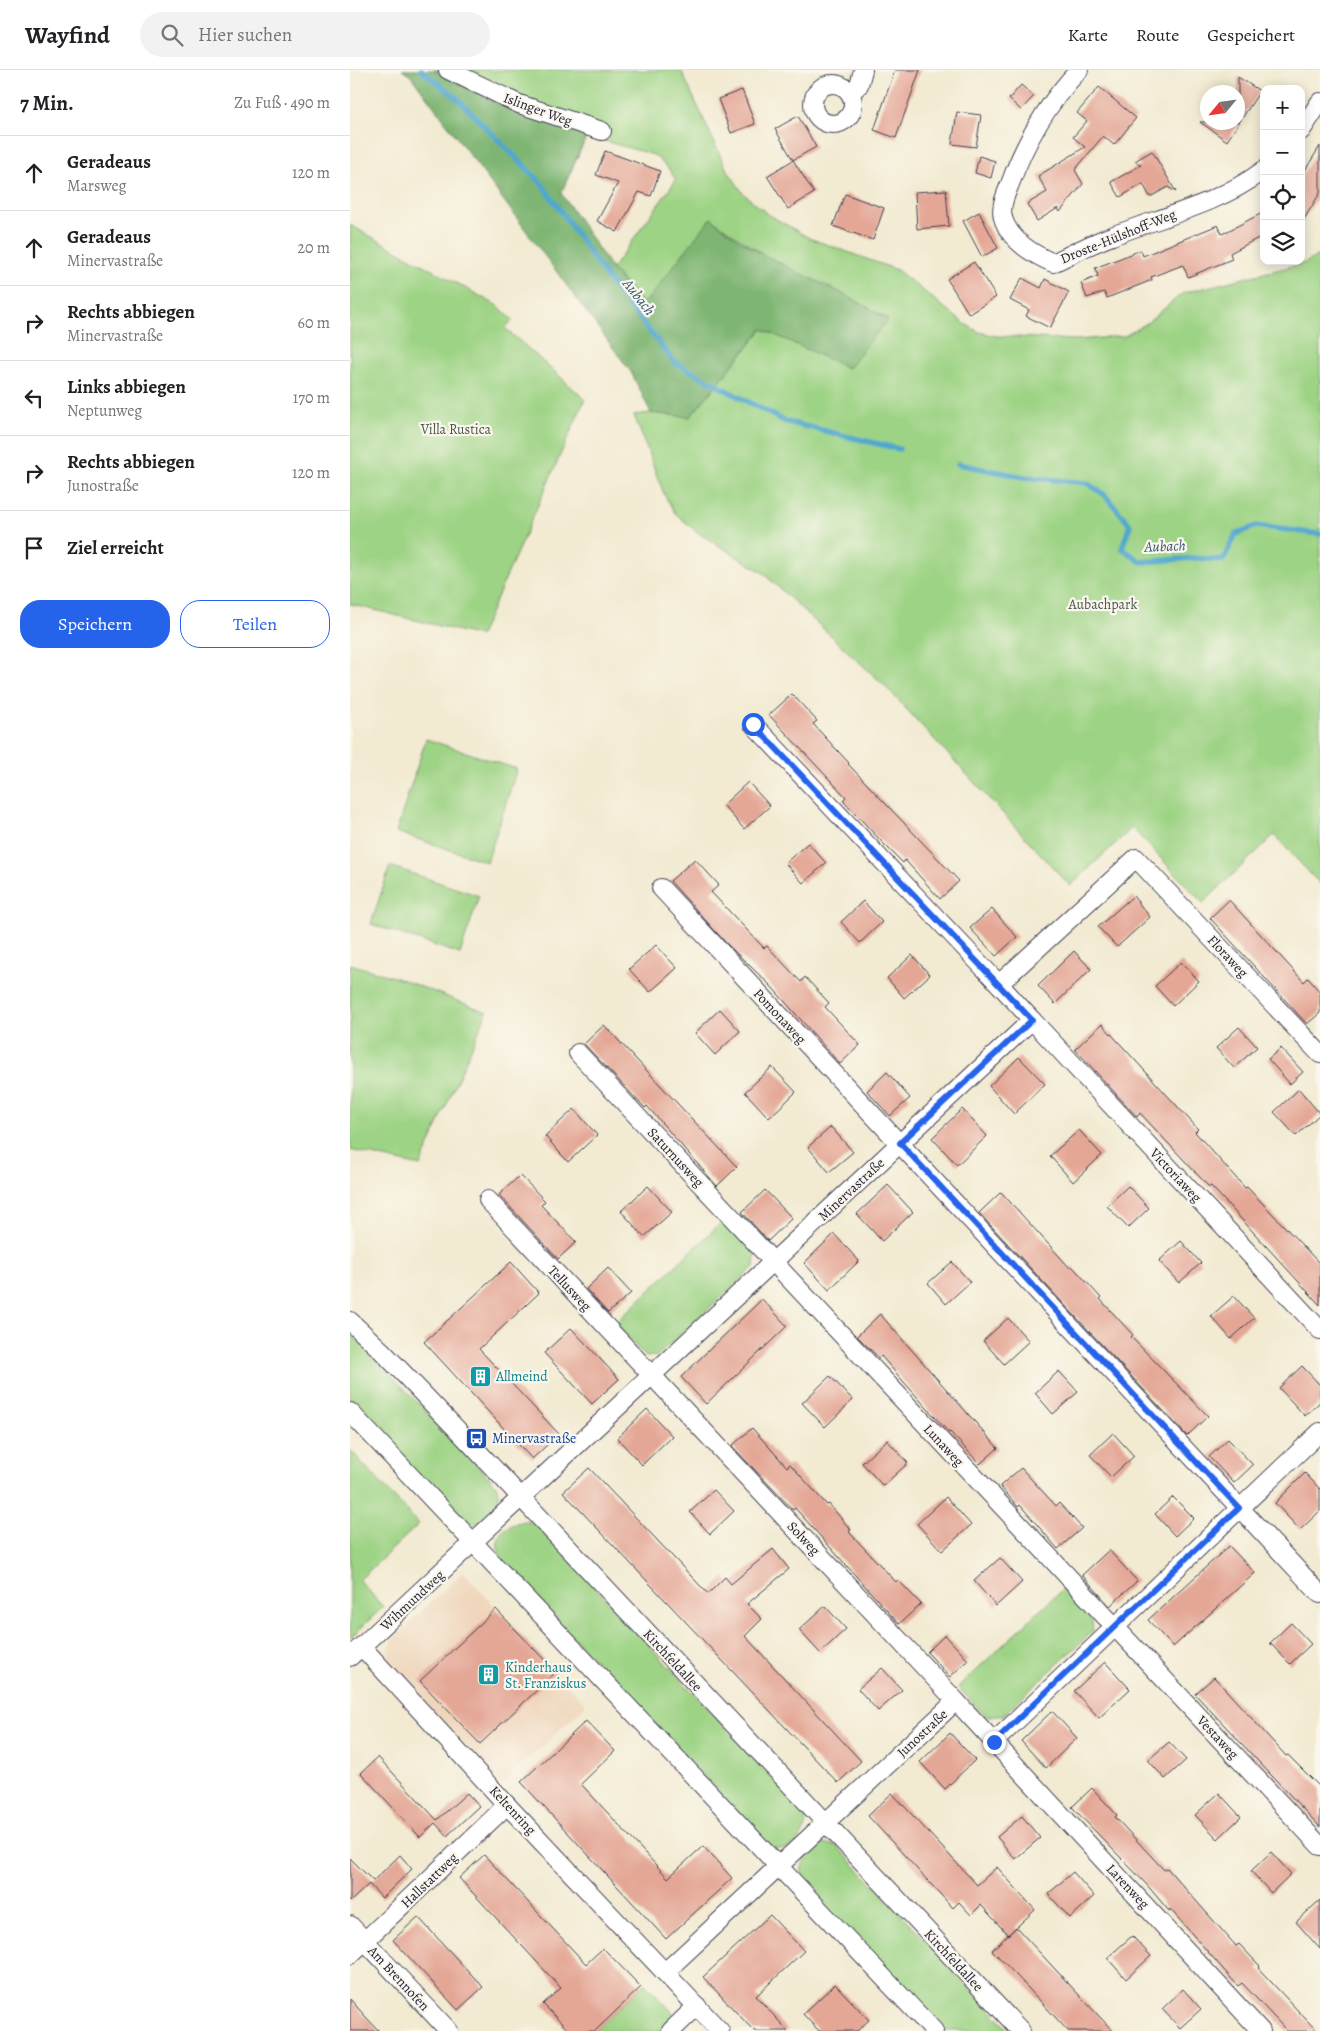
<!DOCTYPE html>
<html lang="de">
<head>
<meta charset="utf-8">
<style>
	body { margin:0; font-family:Alegreya,serif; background:#f2f2f2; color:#202124 }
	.controls { position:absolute; right:15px; top:15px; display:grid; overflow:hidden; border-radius:10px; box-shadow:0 2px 12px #0003 }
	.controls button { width:45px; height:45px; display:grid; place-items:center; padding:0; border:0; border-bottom:1px solid #e0e0e0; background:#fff; color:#202124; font:25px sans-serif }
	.compass { position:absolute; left:850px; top:15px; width:45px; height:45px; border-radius:50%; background:#fff; box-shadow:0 2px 12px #0003; rotate:241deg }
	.stop { position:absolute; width:15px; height:15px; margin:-11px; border:4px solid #2563eb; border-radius:50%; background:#fff }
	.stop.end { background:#2563eb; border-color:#fff; box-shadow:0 1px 5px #0008 }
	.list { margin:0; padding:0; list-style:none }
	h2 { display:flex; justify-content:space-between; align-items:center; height:65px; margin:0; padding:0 20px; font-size:21px }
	h2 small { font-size:16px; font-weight:400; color:#757577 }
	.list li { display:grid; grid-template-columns:32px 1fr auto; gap:15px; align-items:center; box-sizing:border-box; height:75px; padding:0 20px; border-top:1px solid #e0e0e0 }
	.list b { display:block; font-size:19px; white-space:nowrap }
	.list p { margin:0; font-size:16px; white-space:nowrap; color:#757577 }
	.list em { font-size:16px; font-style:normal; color:#757577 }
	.actions { display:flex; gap:10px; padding:15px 20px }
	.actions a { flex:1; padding:11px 0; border:1px solid #2563eb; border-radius:20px; text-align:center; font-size:18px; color:#2563eb }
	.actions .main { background:#2563eb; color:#fff }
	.icon { flex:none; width:28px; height:28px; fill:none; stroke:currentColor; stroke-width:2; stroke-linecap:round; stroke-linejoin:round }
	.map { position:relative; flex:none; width:970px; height:1961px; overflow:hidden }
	header { display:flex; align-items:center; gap:30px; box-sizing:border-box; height:70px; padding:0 25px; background:#fff; border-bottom:1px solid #e0e0e0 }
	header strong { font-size:24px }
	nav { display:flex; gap:28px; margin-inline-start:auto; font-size:18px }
	.search { width:350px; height:45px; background:#f2f2f2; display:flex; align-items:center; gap:12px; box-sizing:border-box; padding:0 18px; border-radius:28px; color:#757577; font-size:19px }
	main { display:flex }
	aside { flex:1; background:#fff }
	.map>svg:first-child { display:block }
	.built { fill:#efd6bb }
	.green { fill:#9dd384; stroke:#607a60 }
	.forest { fill:#7eb572; stroke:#506c56 }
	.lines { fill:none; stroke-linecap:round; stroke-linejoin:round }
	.stream { stroke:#51a7ce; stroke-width:5.5 }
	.building { fill:#e4a796 }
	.minor-casing { stroke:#414052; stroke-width:20 }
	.minor { stroke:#fff; stroke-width:18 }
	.route { stroke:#2563eb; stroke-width:6 }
	.labels { text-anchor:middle; stroke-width:4.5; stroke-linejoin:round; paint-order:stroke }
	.street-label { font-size:14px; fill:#22223b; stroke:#fbf7ec }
	.park-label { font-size:14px; fill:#475751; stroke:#fbf7ec }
	.culture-label { font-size:14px; fill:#0d838f; stroke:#fbf7ec; text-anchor:start }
	.transit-label { font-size:14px; fill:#164399; stroke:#fbf7ec; text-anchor:start }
	.water-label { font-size:15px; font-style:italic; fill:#355776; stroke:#fbf7ec }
</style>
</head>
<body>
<header>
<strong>Wayfind</strong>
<div class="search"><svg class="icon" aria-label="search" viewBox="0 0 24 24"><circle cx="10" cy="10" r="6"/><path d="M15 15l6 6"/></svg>Hier suchen</div>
<nav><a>Karte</a><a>Route</a><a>Gespeichert</a></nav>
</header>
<main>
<aside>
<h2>7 Min.<small>Zu Fuß · 490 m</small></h2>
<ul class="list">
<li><svg class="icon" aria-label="ahead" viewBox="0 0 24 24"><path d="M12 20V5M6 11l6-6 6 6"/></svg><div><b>Geradeaus</b><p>Marsweg</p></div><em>120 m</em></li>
<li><svg class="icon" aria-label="ahead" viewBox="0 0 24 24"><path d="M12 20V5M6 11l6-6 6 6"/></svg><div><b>Geradeaus</b><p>Minervastraße</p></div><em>20 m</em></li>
<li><svg class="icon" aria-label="right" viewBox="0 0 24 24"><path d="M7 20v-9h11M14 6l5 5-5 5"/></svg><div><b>Rechts abbiegen</b><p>Minervastraße</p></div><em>60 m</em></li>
<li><svg class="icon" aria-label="left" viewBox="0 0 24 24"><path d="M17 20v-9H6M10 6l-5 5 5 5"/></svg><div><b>Links abbiegen</b><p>Neptunweg</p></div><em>170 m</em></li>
<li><svg class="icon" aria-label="right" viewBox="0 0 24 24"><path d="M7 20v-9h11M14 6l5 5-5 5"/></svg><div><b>Rechts abbiegen</b><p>Junostraße</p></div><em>120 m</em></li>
<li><svg class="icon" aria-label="arrive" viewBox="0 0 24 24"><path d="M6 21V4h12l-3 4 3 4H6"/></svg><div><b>Ziel erreicht</b></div></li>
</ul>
<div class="actions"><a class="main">Speichern</a><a>Teilen</a></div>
</aside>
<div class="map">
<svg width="970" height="1961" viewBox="0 0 970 1961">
	<rect width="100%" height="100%" fill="#fbf7ec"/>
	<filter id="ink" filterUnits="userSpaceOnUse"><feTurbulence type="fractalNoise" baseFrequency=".02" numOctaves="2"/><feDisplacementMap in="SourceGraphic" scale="10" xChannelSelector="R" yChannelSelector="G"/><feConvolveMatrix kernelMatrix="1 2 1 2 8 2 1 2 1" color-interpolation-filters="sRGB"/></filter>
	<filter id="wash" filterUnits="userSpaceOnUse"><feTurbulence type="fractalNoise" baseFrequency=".0096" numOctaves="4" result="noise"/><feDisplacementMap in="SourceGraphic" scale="20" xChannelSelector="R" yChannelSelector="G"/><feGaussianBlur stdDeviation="1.12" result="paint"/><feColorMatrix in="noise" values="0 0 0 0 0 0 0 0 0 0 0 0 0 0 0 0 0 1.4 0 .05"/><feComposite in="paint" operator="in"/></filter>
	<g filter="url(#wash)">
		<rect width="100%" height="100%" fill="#f2ead1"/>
		<!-- built -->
		<path class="built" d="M113,1502l123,133 -85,80 -106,-115 -8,-16 6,-15z"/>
		<!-- green -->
		<g class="green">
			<path d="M85,0h246l45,98 17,25 23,20 43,25 88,32 68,54 14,8 17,4 80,4 49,-4 22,-13 36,-30 122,-30 15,-9v630l-46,-49 -71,68 -71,-75 -62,58 -185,-200 -123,-114 -65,-40 -22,-19 -11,-19 -30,-79 17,-2 39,4 73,-88 85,39 40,-49c-32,-20 -62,-32 -96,-49 -29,-15 -55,-33 -81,-52l-66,87 -33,-36 64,-89 -8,-12 -14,-13 -67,-19 -26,57 -43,-79 -45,-22z"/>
			<path d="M0,155l148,81 15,14 -8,8 80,71 -105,237 -130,-32z"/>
			<path d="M76,669l91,30 -30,93 -91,-30z"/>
			<path d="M40,796l89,30 -19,58 -89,-30z"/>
			<path d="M0,894l53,16 84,32 -67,154 -70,-16z"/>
			<path d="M373,1151l32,33 -1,13 -97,89 -11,1 -32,-33z"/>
			<path d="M0,1262l146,153c8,22 -5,34 -25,40l-13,-6 -108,-117z"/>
			<path d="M0,1380l69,74 -60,56 24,27 -33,31z"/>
			<path d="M174,1451l11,2 271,291c1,24 -15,44 -39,30l-264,-282c-12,-23 -4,-35 21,-41z"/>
			<path d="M716,1516l25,27 2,18 -91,85h-17l-27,-29z"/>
			<path d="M475,1774l11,1 174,186h-69l-138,-148c-5,-19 4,-32 22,-39z"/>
			<path d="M295,1913l31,33 -16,15h-65z"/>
		</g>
		<!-- forest -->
		<path class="forest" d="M52,0h33l38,22 45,22 69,21 -26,58 51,76 32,35 67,-86c13,10 26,21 40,29 45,27 94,44 137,73l-40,48 -86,-39 -72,88 -39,-4 -20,-41 -219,-295z"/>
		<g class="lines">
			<!-- stream -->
			<g class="stream">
				<path d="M71,0l36,28 85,86 66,95 66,83 110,59 115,28"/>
				<path d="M608,394l66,13 63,6 18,12 25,30 -8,23 19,14 54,-4 28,2 13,-26 20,-8 64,8"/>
			</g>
		</g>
		<g id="blocks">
			<!-- building -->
			<g class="building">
				<path d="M545,0h25l-24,68 -22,-8z"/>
				<path d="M888,7l22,14 -33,50 -27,-19h38z"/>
				<path d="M671,15l13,11 -13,14 -12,-11z"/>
				<path d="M749,17l37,31 -22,27 -11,-9 -28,34 8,14 -23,28 -2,-4 -21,13 -10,-17 20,-12 -9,-16 47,-29 -12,-10 14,-16 -10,-8z"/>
				<path d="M392,20l13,34 -24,9 -13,-34z"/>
				<path d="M607,42l24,3 -5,32 -24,-3z"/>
				<path d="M448,46l18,31 -23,13 -18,-31z"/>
				<path d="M970,76v47l-19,31v-47z"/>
				<path d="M255,81l55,20 -9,25 -12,-4 -22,40 -20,-11 21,-38 -22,-8z"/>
				<path d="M802,81l24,41 -8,-5 -18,10 -7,-13 -23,13 -9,-15 30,-17 -6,-4z"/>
				<path d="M629,86l16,5 -4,17 -16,-5z"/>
				<path d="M443,90l21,33 -26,16 -21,-33z"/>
				<path d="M596,120l3,36 -32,3 -2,-37z"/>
				<path d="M495,124l39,14 -11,32 -40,-14z"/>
				<path d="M629,142l19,36 -16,9 -19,-36z"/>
				<path d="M914,142v23l-34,18 2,6 -44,18 -5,-12 -32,12 1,3 -45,18 -3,-6 -17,6 -6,-15 17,-7 -3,-8 46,-18 2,6 75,-31 4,9z"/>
				<path d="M624,192l22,35 -27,17 -22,-35z"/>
				<path d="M672,208l19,10 4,-9 24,13 -19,36 -24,-12 3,-6 -19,-10z"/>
				<path d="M442,624l25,27 -4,3 36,39 -1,1 111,117 -19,18 -35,-39 -2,3 -24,-24 -36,-39 3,-3 -77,-82z"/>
				<path d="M398,712l22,24 -26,23 -21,-24z"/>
				<path d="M458,773l18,20 -23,20 -18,-20z"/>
				<path d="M345,789l24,26 -8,7 53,56 3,-2 34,36 4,-5 24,26 -4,4 35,38 -20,19 -69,-78 -44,-42 -57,-63z"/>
				<path d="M783,826l17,21 -33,30 -19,-20z"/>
				<path d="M879,830l75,82 4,-4 12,14v21l-13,11 -97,-106z"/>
				<path d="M513,831l19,21 -22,21 -19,-21z"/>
				<path d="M642,839l25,28 -21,19 -26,-28z"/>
				<path d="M306,875l21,23 -27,24 -21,-23z"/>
				<path d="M724,881l17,18 -36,35 -17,-18z"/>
				<path d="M562,885l18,20 -26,23 -17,-20z"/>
				<path d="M831,892l18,19 -26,25 -18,-20z"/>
				<path d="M370,939l20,22 -25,24 -20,-22z"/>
				<path d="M752,954l96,105 -3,3 50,56 2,-1 73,77v41l-109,-119 -2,1 -69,-74 -3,4 -62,-68z"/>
				<path d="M254,955l133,142 -20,19 -70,-80 -2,2 -61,-64z"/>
				<path d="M889,957l18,20 -23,21 -18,-20z"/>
				<path d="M931,978l22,24 -13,12 -22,-25z"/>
				<path d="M669,987l26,27 -31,30 -25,-28z"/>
				<path d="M422,997l24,25 -27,26 -24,-26z"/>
				<path d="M537,1002l23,26 -20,18 -23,-25z"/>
				<path d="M949,1019l21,25 -24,22 -22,-24z"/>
				<path d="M224,1039l23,26 -29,27 -23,-26z"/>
				<path d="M612,1039l25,27 -30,29 -25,-27z"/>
				<path d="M481,1057l22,25 -24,20 -21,-25z"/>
				<path d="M729,1060l23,25 -29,27 -23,-26z"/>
				<path d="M170,1105l25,26 -4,4 35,37 -18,17 -59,-64z"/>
				<path d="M538,1115l25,27 -31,29 -25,-27z"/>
				<path d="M298,1116l24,26 -28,25 -23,-26z"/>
				<path d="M778,1116l21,22 -21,20 -21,-22z"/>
				<path d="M415,1120l27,28 -24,23 -26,-29z"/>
				<path d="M651,1122l69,76 2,-2 29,32 -1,1 33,36 -2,2 77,79 -21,20 -208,-223z"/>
				<path d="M484,1164l25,27 -30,29 -25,-27z"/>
				<path d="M831,1171l20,22 -22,20 -20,-22z"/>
				<path d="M161,1192l28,31 -60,56 80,85 -27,25 -108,-117z"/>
				<path d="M602,1192l18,20 -24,22 -18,-21z"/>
				<path d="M258,1198l23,25 -23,20 -22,-24z"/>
				<path d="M884,1226l20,22 -23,21 -20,-23z"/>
				<path d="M412,1229l25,27 -81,78 -25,-27z"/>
				<path d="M530,1244l118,134 -18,16 -30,-32 -1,1 -68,-77 -2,2 -22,-22z"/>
				<path d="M658,1248l21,23 -25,23 -21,-23z"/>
				<path d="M221,1258l48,51 -27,25 -48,-51z"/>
				<path d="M952,1296l18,19v17l-15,14 -26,-28z"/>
				<path d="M709,1301l19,21 -25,22 -18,-21z"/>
				<path d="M480,1306l23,24 -28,27 -23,-24z"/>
				<path d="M297,1339l25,27 -30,29 -25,-27z"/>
				<path d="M402,1358l35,39 3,-3 37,41 2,-1 22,26 -2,2 47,50 2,-2 23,24 -22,20 -104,-116 -2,2 -61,-64z"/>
				<path d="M763,1363l21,23 -23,21 -21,-22z"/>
				<path d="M878,1369l25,26 -19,18 -25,-26z"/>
				<path d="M537,1370l21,23 -25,23 -21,-23z"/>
				<path d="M239,1398l119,126 17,-17 6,7 42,-35 16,20 -42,35 15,15 -17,17 116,125 -23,22 -275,-291z"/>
				<path d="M671,1398l35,38 3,-3 23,25 -24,21 -38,-44 -2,2 -18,-21z"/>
				<path d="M955,1403l15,16v22l-20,19 -25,-27z"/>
				<path d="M364,1420l20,21 -24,23 -20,-22z"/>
				<path d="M596,1427l25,28 -29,26 -25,-27z"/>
				<path d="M823,1427l21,21 -19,18 -20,-22z"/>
				<path d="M879,1476l26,27 -82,74 -25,-27z"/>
				<path d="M759,1480l28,31 -27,25 -28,-31z"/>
				<path d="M650,1488l22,24 -26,24 -22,-25z"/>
				<path d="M475,1536l21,23 -26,24 -21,-23z"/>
				<path d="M146,1539l60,63 -76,72 -60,-63z"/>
				<path d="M941,1553l20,21 -21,20 -20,-21z"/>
				<path d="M595,1565l23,25 -18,17 -23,-25z"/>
				<path d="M755,1592l25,27 -31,29 -25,-27z"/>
				<path d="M532,1598l20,22 -24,21 -20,-22z"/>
				<path d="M864,1607l72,79 2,-1 32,32v40l-125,-133z"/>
				<path d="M702,1641l25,27 -31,30 -25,-27z"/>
				<path d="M236,1651l29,30 -34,33 87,94 35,-32 29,32 -66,61 -145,-157z"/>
				<path d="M600,1663l25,27 -30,29 -25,-27z"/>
				<path d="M819,1672l17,18 -21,19 -17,-19z"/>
				<path d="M28,1687l59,63 30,-27 12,13 -32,30 -12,-13 -15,14 -59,-64z"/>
				<path d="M742,1718l25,27 -2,2 49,53 3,-2 69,78 3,-2 21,22 -2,2 59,63h-30l-45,-48 -4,3 -68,-77 -1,2 -22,-26 -75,-78z"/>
				<path d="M542,1723l85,92 20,-18 38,43 -27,25 -27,-30 -10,10 -12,-13 -6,6 -85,-92z"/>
				<path d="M869,1723l22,24 -23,22 -23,-24z"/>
				<path d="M672,1746l18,22 -25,21 -18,-22z"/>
				<path d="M921,1782l20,22 -20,19 -20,-22z"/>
				<path d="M50,1785l12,14 -30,29 -13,-14 -19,18v-44l23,23z"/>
				<path d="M134,1785l102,109 17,-16 38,39 -46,44h-26l-26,-27 18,-16 -102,-110z"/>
				<path d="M723,1802l21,24 -24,22 -22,-24z"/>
				<path d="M970,1830v49l-24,-27z"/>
				<path d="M420,1845l34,36 -48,45 32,35h-34l-51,-54z"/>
				<path d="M68,1847l65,70 -25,23 -65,-70z"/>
				<path d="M666,1857l50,54 47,50h-45l-52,-56 -24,-25z"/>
				<path d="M782,1866l19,20 -25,23 -19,-21z"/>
				<path d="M485,1914l34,36 -12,11h-38l-16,-17z"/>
				<path d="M833,1919l18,20 -21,19 -18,-19z"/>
				<path d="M0,1929l14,16 15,16h-29z"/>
			</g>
		</g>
	</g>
	<g filter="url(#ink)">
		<use href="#blocks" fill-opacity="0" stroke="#414052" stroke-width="1"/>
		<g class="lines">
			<defs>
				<g id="minor">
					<path d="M98,0l71,34 83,27"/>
					<path d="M729,0c-31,33 -54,72 -69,114 -5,12 -11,25 -6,37 8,21 29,33 49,42 19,-9 39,-20 59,-27 52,-20 107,-32 152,-66"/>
					<circle cx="483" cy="34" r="20"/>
					<path d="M500,23l9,-8 4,-15"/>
					<path d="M951,61l19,-29"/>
					<path d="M403,654l246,260"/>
					<path d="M311,818l659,706"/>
					<path d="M682,950l288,310"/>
					<path d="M228,983l742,793"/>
					<path d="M138,1130l468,501"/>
					<path d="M0,1251l32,30 87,91 552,589"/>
					<path d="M0,1342l584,619"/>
					<path d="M12,1577l145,158 213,226"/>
					<path d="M0,1587l682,-637 -33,-36 137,-126 184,196"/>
					<path d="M644,1672l267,289"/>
					<path d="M0,1855l99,106"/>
					<path d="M0,1885l157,-150"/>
					<path d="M315,1902l291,-271 38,41 326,-310"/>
					<path d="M321,1961l26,-25"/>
				</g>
			</defs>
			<!-- minor casing -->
			<use href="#minor" class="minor-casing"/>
			<!-- minor -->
			<use href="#minor" class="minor"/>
		</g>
	</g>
	<g class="lines" filter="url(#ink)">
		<!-- route -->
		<path class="route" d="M403,654l279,296 -132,123 339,365 -245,234"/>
	</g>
	<!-- icons -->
	<defs>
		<symbol id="building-square" viewBox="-11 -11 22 22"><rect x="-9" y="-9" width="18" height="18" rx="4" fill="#0f9aa8" stroke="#fbf7ec"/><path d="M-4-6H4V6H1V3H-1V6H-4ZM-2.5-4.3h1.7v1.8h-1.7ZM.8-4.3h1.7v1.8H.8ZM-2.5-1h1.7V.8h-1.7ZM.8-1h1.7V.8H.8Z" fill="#fff"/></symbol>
		<symbol id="bus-square" viewBox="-11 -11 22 22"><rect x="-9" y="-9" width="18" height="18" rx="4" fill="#1a4fb4" stroke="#fbf7ec"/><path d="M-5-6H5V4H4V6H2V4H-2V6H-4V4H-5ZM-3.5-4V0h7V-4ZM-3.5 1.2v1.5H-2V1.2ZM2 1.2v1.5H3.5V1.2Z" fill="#fff"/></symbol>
	</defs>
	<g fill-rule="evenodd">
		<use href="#building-square" x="118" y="1294" width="25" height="25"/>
		<use href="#bus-square" x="114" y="1356" width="25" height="25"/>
		<use href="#building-square" x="126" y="1592" width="25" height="25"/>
	</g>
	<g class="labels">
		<!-- street labels -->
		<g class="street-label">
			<text transform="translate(188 39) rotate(20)" y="5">Islinger Weg</text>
			<text transform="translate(768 166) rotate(-22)" y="5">Droste-Hülshoff-Weg</text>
			<text transform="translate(878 886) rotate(47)" y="5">Floraweg</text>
			<text transform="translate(430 946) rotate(47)" y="5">Pomonaweg</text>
			<text transform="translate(326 1087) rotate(47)" y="5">Saturnusweg</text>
			<text transform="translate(826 1105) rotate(47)" y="5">Victoriaweg</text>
			<text transform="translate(501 1119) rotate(-43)" y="5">Minervastraße</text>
			<text transform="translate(220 1218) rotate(47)" y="5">Tellusweg</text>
			<text transform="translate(594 1375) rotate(47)" y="5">Lunaweg</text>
			<text transform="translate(454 1468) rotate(47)" y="5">Solweg</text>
			<text transform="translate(62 1530) rotate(-43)" y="5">Wihmundweg</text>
			<text transform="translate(323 1590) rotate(47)" y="5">Kirchfeldallee</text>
			<text transform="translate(572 1663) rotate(-43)" y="5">Junostraße</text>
			<text transform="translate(868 1667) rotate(47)" y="5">Vestaweg</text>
			<text transform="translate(163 1740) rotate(47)" y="5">Keltenring</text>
			<text transform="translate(79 1810) rotate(-44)" y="5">Hallstattweg</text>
			<text transform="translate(778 1816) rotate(47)" y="5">Larenweg</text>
			<text transform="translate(604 1890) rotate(47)" y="5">Kirchfeldallee</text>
			<text transform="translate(49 1908) rotate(47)" y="5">Am Brennofen</text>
		</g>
		<!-- park labels -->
		<g class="park-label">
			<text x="106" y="364">Villa Rustica</text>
			<text x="753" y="539">Aubachpark</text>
		</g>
		<!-- culture labels -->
		<g class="culture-label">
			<text x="146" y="1311">Allmeind</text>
			<text x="155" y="1602">Kinderhaus<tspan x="155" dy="16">St. Franziskus</tspan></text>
		</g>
		<!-- transit labels -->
		<g class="transit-label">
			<text x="142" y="1373">Minervastraße</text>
		</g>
		<!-- water labels -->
		<g class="water-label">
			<text transform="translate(289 227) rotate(52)" y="5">Aubach</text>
			<text transform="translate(815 476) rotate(-2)" y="5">Aubach</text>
		</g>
	</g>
</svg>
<div class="controls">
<button>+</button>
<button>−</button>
<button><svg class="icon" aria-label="locate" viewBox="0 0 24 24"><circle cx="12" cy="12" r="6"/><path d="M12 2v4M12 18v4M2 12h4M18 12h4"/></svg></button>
<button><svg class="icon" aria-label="layers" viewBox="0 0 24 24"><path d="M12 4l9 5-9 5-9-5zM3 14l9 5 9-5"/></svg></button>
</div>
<svg class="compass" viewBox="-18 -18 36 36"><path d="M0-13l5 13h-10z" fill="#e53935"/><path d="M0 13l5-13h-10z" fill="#757577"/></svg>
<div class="stop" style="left:403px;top:654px"></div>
<div class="stop end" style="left:644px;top:1672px"></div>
</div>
</main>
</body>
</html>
